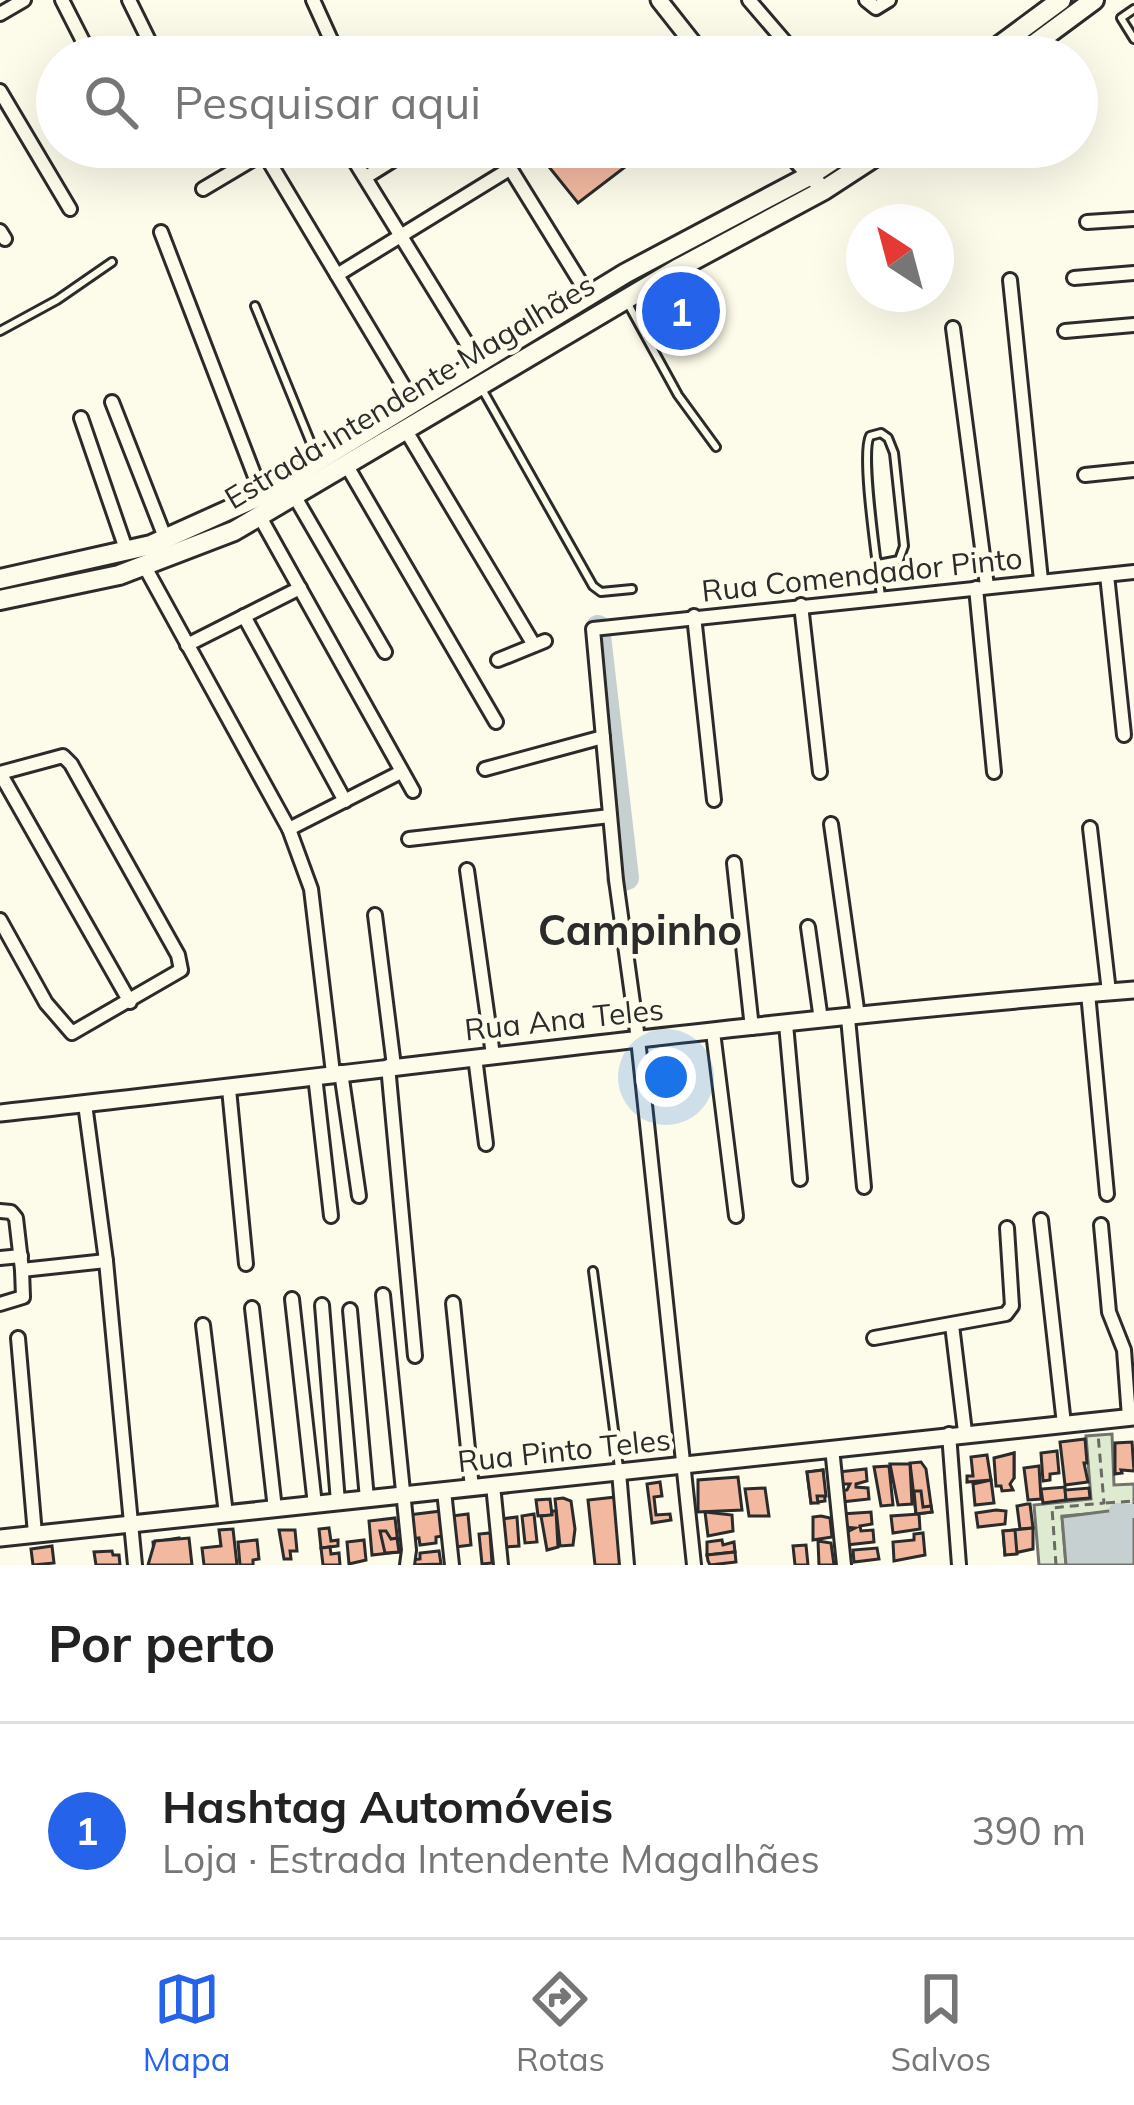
<!DOCTYPE html>
<html lang="pt">
<head>
<meta charset="utf-8">
<style>
	body { margin:0; font-family:Mulish,sans-serif; background:#f6f6f6; color:#222 }
	.compass { position:absolute; left:846px; top:204px; width:108px; height:108px; border-radius:50%; background:#fff; box-shadow:0 12px 48px #0002; rotate:324deg }
	.you { position:absolute; left:666px; top:1077px; width:42px; height:42px; margin:-30px; border:9px solid #fff; border-radius:50%; background:#1a73e8; box-shadow:0 0 0 18px #1a73e833 }
	.badge { display:grid; place-items:center; width:78px; height:78px; border-radius:50%; background:#2563eb; color:#fff; font-size:39px; font-weight:700 }
	.pin { position:absolute; translate:-50% -50%; border:6px solid #fff; box-shadow:0 3px 12px #0006 }
	.list { margin:0; padding:0; list-style:none }
	h2 { display:flex; justify-content:space-between; align-items:center; height:156px; margin:0; padding:0 48px; font-size:51px }
	h2 small { font-size:39px; font-weight:400; color:#767676 }
	.list li { display:grid; grid-template-columns:78px 1fr auto; gap:36px; align-items:center; box-sizing:border-box; height:216px; padding:0 48px; border-top:3px solid #e0e0e0 }
	.list b { display:block; font-size:45px; white-space:nowrap }
	.list p { margin:0; font-size:39px; white-space:nowrap; color:#767676 }
	.list em { font-size:39px; font-style:normal; color:#767676 }
	.icon { flex:none; width:66px; height:66px; fill:none; stroke:currentColor; stroke-width:2; stroke-linecap:round; stroke-linejoin:round }
	.map { position:relative; flex:none; width:1134px; height:1565px; overflow:hidden }
	.search { position:absolute; background:#fff; box-shadow:0 12px 48px #0002; left:36px; right:36px; top:36px; height:132px; display:flex; align-items:center; gap:30px; box-sizing:border-box; padding:0 42px; border-radius:66px; color:#767676; font-size:45px }
	.sheet { height:372px; background:#fff }
	nav { display:flex; justify-content:space-around; align-items:center; box-sizing:border-box; height:168px; border-top:3px solid #e0e0e0; background:#fff; font-size:33px; color:#767676 }
	nav a { display:grid; justify-items:center; gap:6px }
	nav .on { color:#2563eb }
	.map>svg:first-child { display:block }
	.green { fill:#deebd1; stroke:#74746e; stroke-width:3 }
	.water { fill:#c7d0d0; stroke:#74746e; stroke-width:3 }
	.lines { fill:none; stroke-linecap:round; stroke-linejoin:round }
	.canal { stroke:#c7d0d0; stroke-width:14 }
	.river { stroke:#c7d0d0; stroke-width:24 }
	.building { fill:#f2b8a0; stroke:#2b2b2b; stroke-width:3 }
	.service-casing { stroke:#2b2b2b; stroke-width:12 }
	.minor-casing { stroke:#2b2b2b; stroke-width:18 }
	.tertiary-casing { stroke:#2b2b2b; stroke-width:21 }
	.primary-casing { stroke:#2b2b2b; stroke-width:24 }
	.path { stroke:#6a6964; stroke-width:3; stroke-dasharray:9 6; stroke-linecap:butt }
	.service { stroke:#fdfbea; stroke-width:6 }
	.minor { stroke:#fdfbea; stroke-width:12 }
	.tertiary { stroke:#fdfbea; stroke-width:15 }
	.primary { stroke:#fdfbea; stroke-width:18 }
	.labels { text-anchor:middle; stroke-width:9; stroke-linejoin:round; paint-order:stroke }
	.street-label { font-size:30px; fill:#2b2b2b; stroke:#fdfbea }
	.district-label { font-size:42px; font-weight:bold; fill:#2b2b2b; stroke:#fdfbea }
</style>
</head>
<body>
<div class="map">
<svg width="1134" height="1565" viewBox="0 0 1134 1565">
	<rect width="100%" height="100%" fill="#fdfbea"/>
	<!-- green -->
	<path class="green" d="M1112,1434l2,51 20,-1v26l-72,6 4,49h-27l-5,-60 57,-6 -5,-63z"/>
	<!-- water -->
	<path class="water" d="M1116,1510l18,2v53h-68l-4,-48z"/>
	<g class="lines">
		<!-- canal -->
		<path class="canal" d="M1116,1510l18,1"/>
		<!-- river -->
		<path class="river" d="M598,627l29,251 -9,2"/>
	</g>
	<!-- building -->
	<g class="building">
		<path d="M533,147h83l13,17 -51,39z"/>
		<path d="M1085,1439l2,24h-3l4,19 -23,3 -5,-43z"/>
		<path d="M1132,1442l2,29 -13,-1 1,3 -7,1v-31z"/>
		<path d="M1057,1451l2,22 -9,1v6l-7,1 -2,-28z"/>
		<path d="M1014,1453v25l-3,1 -11,-5 -1,-12 3,-5z"/>
		<path d="M1014,1453v25l-4,6 3,6 -11,1 -1,-5h-5l-2,-28z"/>
		<path d="M987,1455l4,25 -24,2v-6h6l-2,-19z"/>
		<path d="M921,1462l5,7 6,43 -16,2 -6,-51z"/>
		<path d="M890,1464h20l2,40 -14,1z"/>
		<path d="M889,1466l4,39 -12,1 -7,-39z"/>
		<path d="M1039,1466l2,33 -13,1 -4,-32z"/>
		<path d="M866,1469l1,12 -11,3v3l12,1 1,11 -28,3 -1,-11 7,-1 3,-6h-11l-1,-12z"/>
		<path d="M823,1470l2,31 -14,2 -4,-31z"/>
		<path d="M823,1470l3,26h-9l1,7h-7l-4,-31z"/>
		<path d="M738,1477l4,33 -44,2v-32z"/>
		<path d="M991,1480l3,23 -19,2 -2,-21z"/>
		<path d="M660,1482l2,14 -8,1 2,18 14,-1 1,6 -19,3 -5,-39z"/>
		<path d="M1065,1487l1,13 -23,3 -2,-14z"/>
		<path d="M765,1488l4,28h-20l-4,-27z"/>
		<path d="M1089,1488l1,10 -24,2 -1,-10z"/>
		<path d="M914,1491h7l2,16 8,-1 1,6 -16,2z"/>
		<path d="M616,1497l7,68h-28l-7,-65z"/>
		<path d="M563,1498l8,3 4,28 -2,16 -13,1 -5,-47z"/>
		<path d="M550,1499l2,16 -14,1 -2,-16z"/>
		<path d="M1027,1504h3l3,24 -13,1 -3,-23z"/>
		<path d="M996,1510l10,1 -1,13 -27,3 -2,-14z"/>
		<path d="M441,1511l2,25 -7,1v6l-16,2 -1,-7 -8,1 -3,-24z"/>
		<path d="M552,1511h4l2,36 -11,3 -6,-34 11,-1z"/>
		<path d="M705,1512l27,3 1,16 -25,5z"/>
		<path d="M871,1512l1,12 -12,2 1,5 12,-1 1,12 -28,3 -1,-12 10,-5 -11,-1 -2,-13z"/>
		<path d="M468,1514l3,31 -16,2 -3,-31z"/>
		<path d="M534,1514l3,28 -12,1 -3,-27z"/>
		<path d="M919,1514l1,15 -27,4 -2,-17z"/>
		<path d="M821,1516l9,2 2,19 -19,3v-23z"/>
		<path d="M517,1517l2,29 -14,1 -4,-28z"/>
		<path d="M395,1518l4,34 -27,3 -3,-34z"/>
		<path d="M329,1528l2,13 7,-1v6l-17,2 -2,-19z"/>
		<path d="M1033,1528v21l-28,6 -2,-24z"/>
		<path d="M233,1529l4,36h-33l-2,-17 19,-2 -2,-16z"/>
		<path d="M279,1530h16l2,21h-7l1,8h-7z"/>
		<path d="M1015,1530l2,24 -12,1 -2,-24z"/>
		<path d="M380,1531h6l5,8 6,-1 2,14 -14,1z"/>
		<path d="M490,1533l2,30 -10,1 -3,-30z"/>
		<path d="M923,1533l2,22 -31,6 -1,-19 21,-2v-6z"/>
		<path d="M179,1538l4,27h-28l-2,-23z"/>
		<path d="M189,1538l3,27h-44l7,-24z"/>
		<path d="M257,1540l2,19 -6,1v5h-13l-2,-23z"/>
		<path d="M364,1540l2,20 -17,4 -2,-22z"/>
		<path d="M722,1540l1,5 11,-3 1,10 -28,3v-13z"/>
		<path d="M818,1541l13,2 3,22h-15z"/>
		<path d="M806,1545l2,20h-13l-2,-19z"/>
		<path d="M52,1546l2,17 -21,2 -2,-16z"/>
		<path d="M330,1547l1,7 8,-1 1,12h-17l-2,-17z"/>
		<path d="M877,1548l2,11 -25,3 -1,-12z"/>
		<path d="M112,1551l1,4h6l1,10h-24l-2,-13z"/>
		<path d="M439,1551l2,13 -30,1v-5l9,-1v-6z"/>
		<path d="M735,1552l1,10 -26,3 -2,-4 -1,-6z"/>
	</g>
	<g class="lines">
		<defs>
			<g id="service">
				<path d="M1134,9l-13,9 13,21"/>
				<path d="M627,302l51,93 38,52"/>
				<path d="M255,306l62,152"/>
				<path d="M0,331l57,-31 55,-38"/>
				<path d="M482,389l111,197 8,6 31,-3"/>
				<path d="M878,564l21,-4 5,-14 -10,-93 -6,-15 -7,-5 -11,3c-10,18 8,132 11,161"/>
				<path d="M593,1271l26,197"/>
			</g>
			<g id="minor">
				<path d="M62,0l29,57"/>
				<path d="M129,0l28,57"/>
				<path d="M313,0l19,42"/>
				<path d="M749,0l49,57"/>
				<path d="M866,0l10,8 13,-8"/>
				<path d="M0,14l24,-14"/>
				<path d="M420,57l12,-6 7,6"/>
				<path d="M0,91l70,118"/>
				<path d="M138,147v1"/>
				<path d="M346,147l133,216"/>
				<path d="M497,147l92,149"/>
				<path d="M264,153l149,249"/>
				<path d="M366,177l48,-30"/>
				<path d="M203,189l71,-42"/>
				<path d="M1087,222l47,-3"/>
				<path d="M0,231l5,8"/>
				<path d="M161,232l101,263"/>
				<path d="M337,275l174,-107"/>
				<path d="M1074,278l60,-5"/>
				<path d="M1010,280l31,300"/>
				<path d="M953,328l34,258"/>
				<path d="M1065,331l69,-6"/>
				<path d="M112,402l54,138"/>
				<path d="M81,418l46,134"/>
				<path d="M405,429l129,216"/>
				<path d="M347,466l149,256"/>
				<path d="M1085,475l49,-5"/>
				<path d="M295,497l90,155"/>
				<path d="M260,517l153,274"/>
				<path d="M145,567l144,262 22,60 22,184"/>
				<path d="M1107,575l17,160"/>
				<path d="M976,588l18,184"/>
				<path d="M801,605l19,167"/>
				<path d="M244,616l101,185"/>
				<path d="M694,616l20,184"/>
				<path d="M187,645l113,-57"/>
				<path d="M498,660l47,-19"/>
				<path d="M485,769l118,-32"/>
				<path d="M831,824l27,192"/>
				<path d="M1090,828l19,164"/>
				<path d="M289,829l112,-57"/>
				<path d="M409,839l201,-23"/>
				<path d="M734,863l18,165"/>
				<path d="M467,870l26,185"/>
				<path d="M375,915l19,151"/>
				<path d="M0,920l46,83 26,30 109,-63 -3,-15 -107,-191 -8,-8 -63,17 130,229"/>
				<path d="M808,927l13,93"/>
				<path d="M1088,993l19,201"/>
				<path d="M848,1018l16,169"/>
				<path d="M786,1024l14,155"/>
				<path d="M713,1032l23,184"/>
				<path d="M475,1057l11,87"/>
				<path d="M388,1066l27,290"/>
				<path d="M341,1072l18,124"/>
				<path d="M315,1076l16,140"/>
				<path d="M229,1089l17,175"/>
				<path d="M85,1104l21,157 29,304"/>
				<path d="M0,1211l11,1 5,6 6,52 84,-9"/>
				<path d="M1041,1220l23,204"/>
				<path d="M1101,1225l8,87 15,38 5,67"/>
				<path d="M0,1258l21,-2"/>
				<path d="M383,1295l26,255 -2,15"/>
				<path d="M292,1299l23,206"/>
				<path d="M453,1303l19,185"/>
				<path d="M0,1304l23,-7 -1,-27"/>
				<path d="M322,1305l16,197"/>
				<path d="M252,1308l23,201"/>
				<path d="M350,1310l17,189"/>
				<path d="M203,1325l23,189"/>
				<path d="M952,1325l13,107"/>
				<path d="M18,1338l17,196"/>
				<path d="M874,1338l132,-24 6,-8 -5,-78"/>
				<path d="M949,1434l10,131"/>
				<path d="M832,1448l12,117"/>
				<path d="M619,1472l8,93"/>
				<path d="M493,1485l8,80"/>
				<path d="M444,1491l8,74"/>
				<path d="M694,1565l-56,-526 -22,-159 -23,-251 541,-57"/>
			</g>
			<g id="tertiary">
				<path d="M659,0l45,57"/>
				<path d="M784,147l40,43"/>
				<path d="M0,1113c378,-41 755,-93 1134,-123"/>
				<path d="M0,1538l1134,-121"/>
			</g>
			<g id="primary">
				<path d="M984,57l77,-57"/>
				<path d="M1017,57l77,-57"/>
				<path d="M0,579l151,-34 111,-50 364,-222 183,-97 44,-29"/>
				<path d="M0,600l119,-25 115,-44 443,-262 147,-79 66,-43"/>
			</g>
		</defs>
		<!-- service casing -->
		<use href="#service" class="service-casing"/>
		<!-- minor casing -->
		<use href="#minor" class="minor-casing"/>
		<!-- tertiary casing -->
		<use href="#tertiary" class="tertiary-casing"/>
		<!-- primary casing -->
		<use href="#primary" class="primary-casing"/>
		<!-- path -->
		<g class="path">
			<path d="M1106,1503l28,-2"/>
			<path d="M1056,1565l-4,-57 52,-5 -6,-69"/>
		</g>
		<!-- service -->
		<use href="#service" class="service"/>
		<!-- minor -->
		<use href="#minor" class="minor"/>
		<!-- tertiary -->
		<use href="#tertiary" class="tertiary"/>
		<!-- primary -->
		<use href="#primary" class="primary"/>
	</g>
	<g class="labels">
		<!-- street labels -->
		<g class="street-label">
			<text transform="translate(410 392) rotate(-31)" y="10">Estrada Intendente Magalhães</text>
			<text transform="translate(862 575) rotate(-6)" y="10">Rua Comendador Pinto</text>
			<text transform="translate(564 1020) rotate(-6)" y="10">Rua Ana Teles</text>
			<text transform="translate(564 1451) rotate(-6)" y="10">Rua Pinto Teles</text>
		</g>
		<!-- district labels -->
		<g class="district-label">
			<text x="640" y="945">Campinho</text>
		</g>
	</g>
</svg>
<svg class="compass" viewBox="-18 -18 36 36"><path d="M0-13l5 13h-10z" fill="#e53935"/><path d="M0 13l5-13h-10z" fill="#767676"/></svg>
<div class="you"></div>
<div class="pin badge" style="left:681px;top:311px">1</div>
<div class="search"><svg class="icon" aria-label="search" viewBox="0 0 24 24"><circle cx="10" cy="10" r="6"/><path d="M15 15l6 6"/></svg>Pesquisar aqui</div>
</div>
<section class="sheet">
<h2>Por perto<small></small></h2>
<ul class="list">
<li><span class="badge">1</span><div><b>Hashtag Automóveis</b><p>Loja · Estrada Intendente Magalhães</p></div><em>390 m</em></li>
</ul>
</section>
<nav>
<a class="on"><svg class="icon" aria-label="map" viewBox="0 0 24 24"><path d="M3 6l6-2 6 2 6-2v14l-6 2-6-2-6 2zM9 4v14M15 6v14"/></svg>Mapa</a>
<a><svg class="icon" aria-label="directions" viewBox="0 0 24 24"><path d="M12 3l9 9-9 9-9-9zM9 14v-3h6M13 9l2 2-2 2"/></svg>Rotas</a>
<a><svg class="icon" aria-label="saved" viewBox="0 0 24 24"><path d="M7 4h10v16l-5-4-5 4z"/></svg>Salvos</a>
</nav>
</body>
</html>
